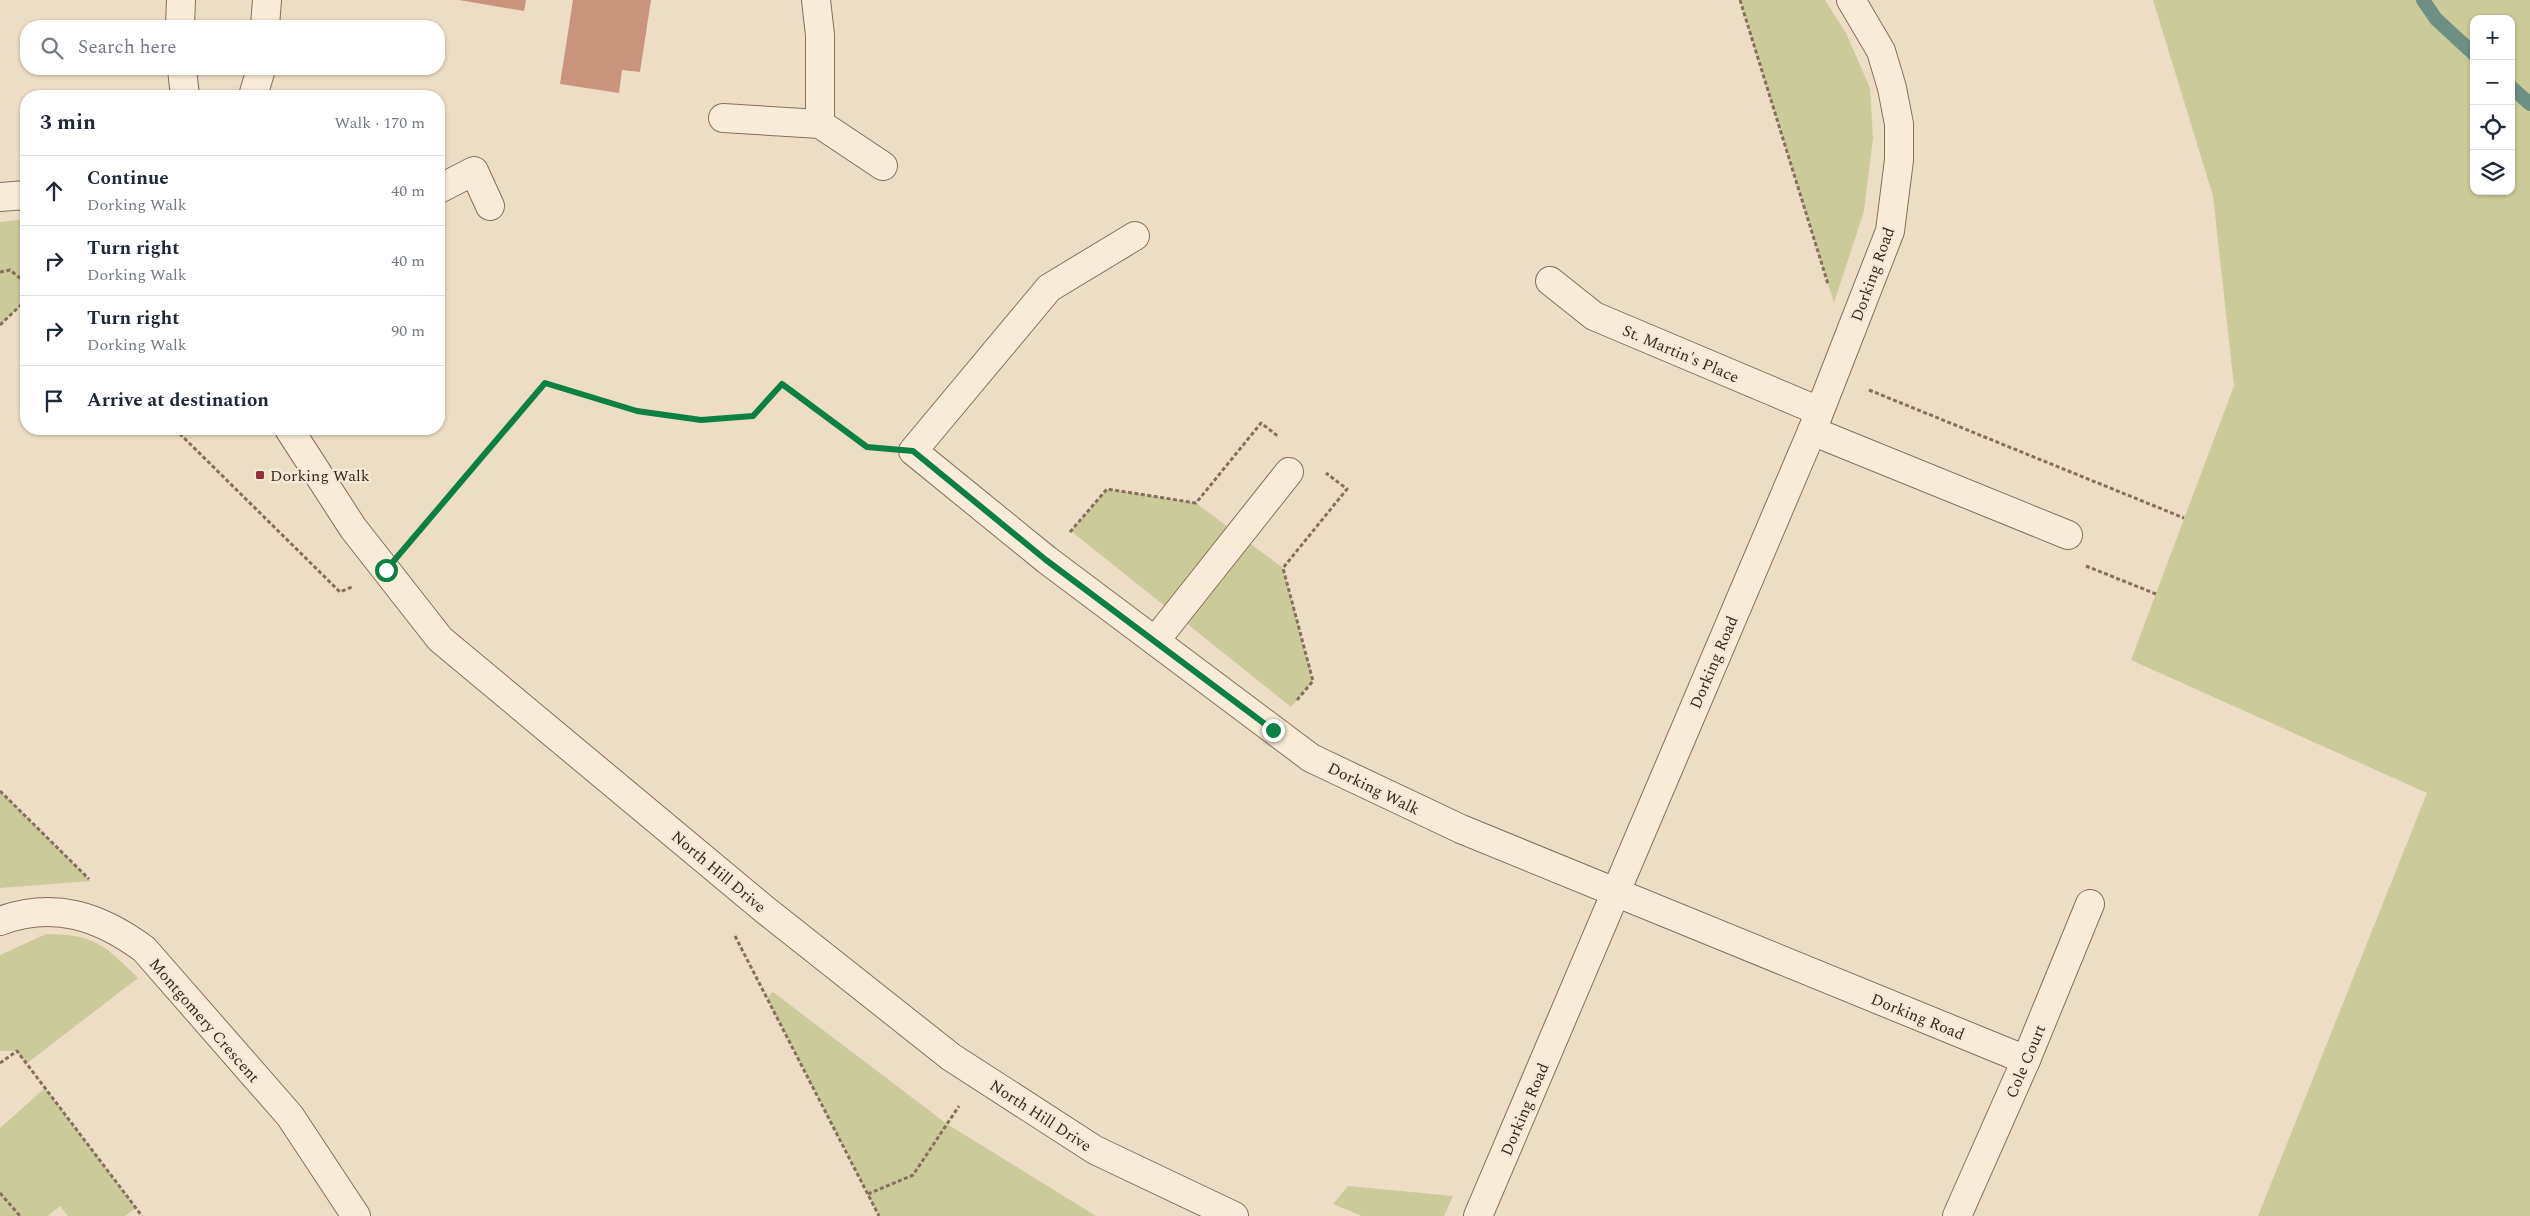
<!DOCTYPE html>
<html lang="en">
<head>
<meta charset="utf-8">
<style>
	body { margin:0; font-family:Spectral,serif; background:#f2f2f3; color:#1f2937 }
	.controls { position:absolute; right:15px; top:15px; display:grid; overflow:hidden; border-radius:10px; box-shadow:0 1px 4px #0004 }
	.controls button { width:45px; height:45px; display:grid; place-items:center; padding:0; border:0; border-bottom:1px solid #e0e1e3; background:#fff; color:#1f2937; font:25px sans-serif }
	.stop { position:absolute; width:15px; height:15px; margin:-11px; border:4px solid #0b8043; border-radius:50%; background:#fff }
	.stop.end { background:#0b8043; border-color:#fff; box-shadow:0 1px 5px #0008 }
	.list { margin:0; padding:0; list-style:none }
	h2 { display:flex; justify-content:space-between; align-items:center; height:65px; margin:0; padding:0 20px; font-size:21px }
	h2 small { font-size:16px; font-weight:400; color:#747a83 }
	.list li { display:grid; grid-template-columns:32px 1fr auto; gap:15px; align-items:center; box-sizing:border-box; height:70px; padding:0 20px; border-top:1px solid #e0e1e3 }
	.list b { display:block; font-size:19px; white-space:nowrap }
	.list p { margin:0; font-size:16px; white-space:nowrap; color:#747a83 }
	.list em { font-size:16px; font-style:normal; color:#747a83 }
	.icon { flex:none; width:28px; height:28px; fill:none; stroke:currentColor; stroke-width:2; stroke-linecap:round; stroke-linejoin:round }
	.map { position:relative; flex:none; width:2530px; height:1216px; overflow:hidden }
	.search { position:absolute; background:#fff; box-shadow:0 1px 4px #0004; left:20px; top:20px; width:425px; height:55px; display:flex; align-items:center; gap:12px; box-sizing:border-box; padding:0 18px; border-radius:20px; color:#747a83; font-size:19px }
	.panel { position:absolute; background:#fff; box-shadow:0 1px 4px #0004; left:20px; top:90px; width:425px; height:345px; border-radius:20px }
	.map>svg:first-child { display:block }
	.green { fill:#cbcb99; fill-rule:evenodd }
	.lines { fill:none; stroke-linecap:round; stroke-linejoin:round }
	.stream { stroke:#6e8f83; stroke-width:14 }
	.building { fill:#ca947c }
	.minor-casing { stroke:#886e5c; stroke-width:30 }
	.path { stroke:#886e5c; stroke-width:3; stroke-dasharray:4 2.5; stroke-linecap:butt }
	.minor { stroke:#f8ebd8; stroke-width:28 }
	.route { stroke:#0b8043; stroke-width:6 }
	.poi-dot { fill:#952d3a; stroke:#f5e8d5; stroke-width:2 }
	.labels { text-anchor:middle; stroke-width:5; stroke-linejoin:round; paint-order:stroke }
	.street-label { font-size:16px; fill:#38281f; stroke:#f5e8d5 }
	.poi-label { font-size:16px; fill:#38281f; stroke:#f5e8d5; text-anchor:start }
</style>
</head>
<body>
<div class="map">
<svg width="2530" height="1216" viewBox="0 0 2530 1216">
	<rect width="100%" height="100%" fill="#edddc5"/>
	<!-- green -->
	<g class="green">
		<path d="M1740,0h85l21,33 24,55 3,50 -9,73 -30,92z"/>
		<path d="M2153,0h377v1216h-272l169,-423 -296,-133 103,-274 -21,-190zM2474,19h37v172h-37z"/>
		<path d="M26,219v81l-26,25v-103z"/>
		<path d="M1107,489l89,14 87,65 30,113 -22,26 -220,-176z"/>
		<path d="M0,791l91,90 -91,7z"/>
		<path d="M46,934c48,0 59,11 92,44l-112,86 -9,-13h-17v-96z"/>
		<path d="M773,992l174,132 149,92h-217l-112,-218z"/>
		<path d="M45,1088l91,120 -11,8h-57l-8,-10 -12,10h-48v-88z"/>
		<path d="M1348,1186l105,10 -9,20h-82l-29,-12z"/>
	</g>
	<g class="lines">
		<!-- stream -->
		<g class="stream">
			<path d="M2423,0l13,19 38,35"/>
			<path d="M2511,87l19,17"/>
		</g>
	</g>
	<!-- building -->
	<g class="building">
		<path d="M459,0h67l-2,11z"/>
		<path d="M573,0h78l-11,72 -18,-2 -3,23 -59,-9z"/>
	</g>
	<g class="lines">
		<defs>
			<g id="minor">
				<path d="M816,0l4,35v89"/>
				<path d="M180,26l1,-26"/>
				<path d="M265,26l2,-26"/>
				<path d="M182,69l3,27"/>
				<path d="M253,96l8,-27"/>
				<path d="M723,118l97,6 63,42"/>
				<path d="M439,189l35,-18 16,35"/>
				<path d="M0,197l26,-2"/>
				<path d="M1135,236l-86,52 -136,163 134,109 264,198 150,71 565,231"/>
				<path d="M1550,281l44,35 225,95"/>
				<path d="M289,429l64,99 87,111 324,270 187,148 144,93 139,66"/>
				<path d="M1812,431l256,104"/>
				<path d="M1155,641l134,-169"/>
				<path d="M0,921c54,-20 99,-5 144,28l146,167 66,100"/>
				<path d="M1478,1216l334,-785 78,-200 9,-71v-36l-7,-36 -11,-37 -30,-51"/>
				<path d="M1957,1216l69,-156 64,-156"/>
			</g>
		</defs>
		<!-- minor casing -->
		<use href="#minor" class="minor-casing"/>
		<!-- path -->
		<g class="path">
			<path d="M1740,0l88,284"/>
			<path d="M0,272l10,-2 16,13"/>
			<path d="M0,325l26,-25"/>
			<path d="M1869,390l315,128"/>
			<path d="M175,429l165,163 12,-5"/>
			<path d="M1070,532l37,-43 89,14 65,-80 18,14"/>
			<path d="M411,541l134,-158 92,28 64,9 52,-4 29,-32 85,63 10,1"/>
			<path d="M2086,566l70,28"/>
			<path d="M1297,700l16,-19 -30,-113 64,-79 -21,-16"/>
			<path d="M0,791l89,88"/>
			<path d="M735,936l144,280"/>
			<path d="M0,1063l17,-12 125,165"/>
			<path d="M0,1193l20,23"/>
			<path d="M868,1194l45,-19 46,-69"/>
		</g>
		<!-- minor -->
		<use href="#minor" class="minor"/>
	</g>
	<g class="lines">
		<!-- route -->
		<path class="route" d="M386,570l159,-187 92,28 64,9 52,-4 29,-32 85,63 46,4 133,109 227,170"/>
	</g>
	<!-- markers -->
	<rect class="poi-dot" x="255" y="470" width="10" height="10" rx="2.5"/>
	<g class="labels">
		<!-- street labels -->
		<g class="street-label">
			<text transform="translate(1872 274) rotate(-70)" y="6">Dorking Road</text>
			<text transform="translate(1681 353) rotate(23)" y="6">St. Martin's Place</text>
			<text transform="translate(1713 662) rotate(-67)" y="6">Dorking Road</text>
			<text transform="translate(1374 788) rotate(26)" y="6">Dorking Walk</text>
			<text transform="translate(719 871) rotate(40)" y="6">North Hill Drive</text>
			<text transform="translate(1918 1016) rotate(22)" y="6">Dorking Road</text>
			<text transform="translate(205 1020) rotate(49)" y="6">Montgomery Crescent</text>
			<text transform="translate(2025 1061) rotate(-67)" y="6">Cole Court</text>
			<text transform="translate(1524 1109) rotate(-67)" y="6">Dorking Road</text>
			<text transform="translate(1041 1115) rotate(33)" y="6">North Hill Drive</text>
		</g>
		<!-- poi labels -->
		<g class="poi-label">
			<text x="270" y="481">Dorking Walk</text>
		</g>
	</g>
</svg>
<div class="controls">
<button>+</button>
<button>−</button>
<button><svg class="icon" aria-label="locate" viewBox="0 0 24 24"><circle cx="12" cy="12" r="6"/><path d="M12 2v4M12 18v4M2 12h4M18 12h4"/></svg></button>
<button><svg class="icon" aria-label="layers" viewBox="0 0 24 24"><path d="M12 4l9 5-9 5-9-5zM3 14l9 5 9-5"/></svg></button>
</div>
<div class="stop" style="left:386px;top:570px"></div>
<div class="stop end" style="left:1273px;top:730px"></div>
<div class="search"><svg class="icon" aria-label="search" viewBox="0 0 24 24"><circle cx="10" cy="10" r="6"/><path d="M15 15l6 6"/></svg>Search here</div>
<section class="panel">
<h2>3 min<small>Walk · 170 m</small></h2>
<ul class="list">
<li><svg class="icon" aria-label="ahead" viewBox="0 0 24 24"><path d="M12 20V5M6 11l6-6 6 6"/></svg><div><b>Continue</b><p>Dorking Walk</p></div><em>40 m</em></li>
<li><svg class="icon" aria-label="right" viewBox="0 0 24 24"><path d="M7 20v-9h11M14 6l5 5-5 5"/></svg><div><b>Turn right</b><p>Dorking Walk</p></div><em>40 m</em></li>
<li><svg class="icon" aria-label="right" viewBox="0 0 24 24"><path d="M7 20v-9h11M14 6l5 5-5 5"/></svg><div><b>Turn right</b><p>Dorking Walk</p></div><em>90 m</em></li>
<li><svg class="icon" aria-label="arrive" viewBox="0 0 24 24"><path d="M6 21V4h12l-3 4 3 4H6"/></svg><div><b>Arrive at destination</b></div></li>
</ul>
</section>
</div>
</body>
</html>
